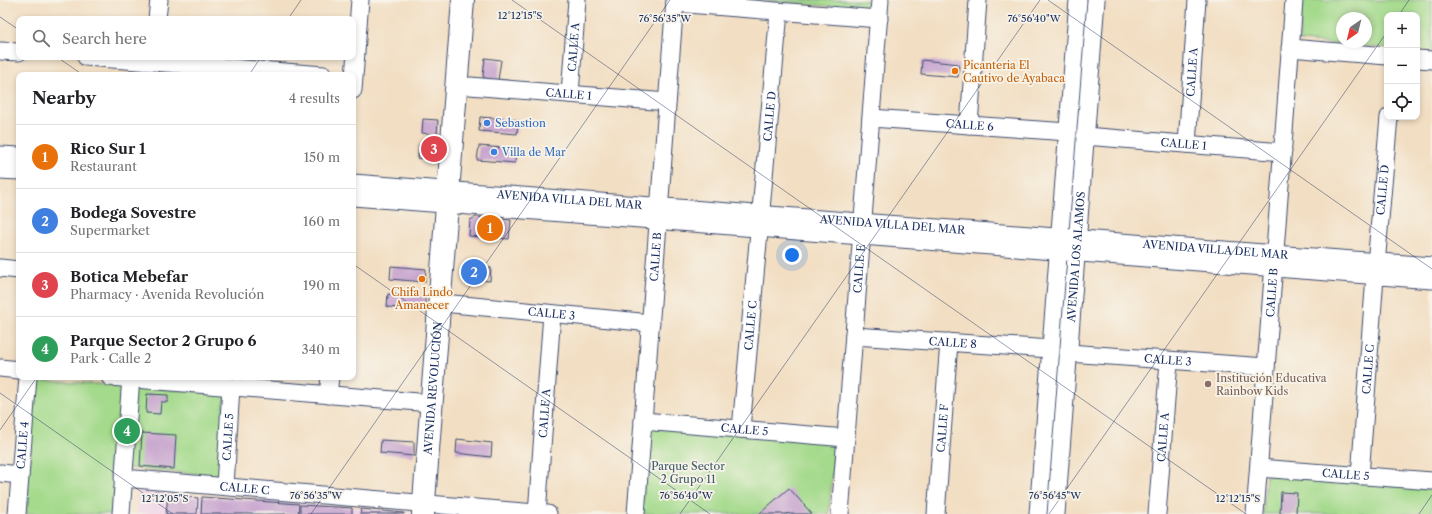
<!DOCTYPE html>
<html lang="en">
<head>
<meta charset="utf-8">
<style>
	body { margin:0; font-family:"Libre Caslon Text",serif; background:#f6f6f6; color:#202124 }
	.controls { position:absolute; right:12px; top:12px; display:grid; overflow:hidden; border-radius:8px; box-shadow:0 2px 6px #0003 }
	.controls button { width:36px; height:36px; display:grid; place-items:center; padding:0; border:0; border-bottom:1px solid #e0e0e0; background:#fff; color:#202124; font:20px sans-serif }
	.compass { position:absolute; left:1336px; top:12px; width:36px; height:36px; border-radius:50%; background:#fff; box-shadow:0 2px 6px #0003; rotate:215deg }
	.you { position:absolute; left:792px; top:255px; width:14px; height:14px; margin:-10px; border:3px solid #fff; border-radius:50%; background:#1a73e8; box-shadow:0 0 0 6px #1a73e833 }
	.badge { display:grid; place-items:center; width:26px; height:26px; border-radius:50%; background:#db2777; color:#fff; font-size:13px; font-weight:700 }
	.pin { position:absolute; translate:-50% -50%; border:2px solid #fff; box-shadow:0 1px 4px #0006 }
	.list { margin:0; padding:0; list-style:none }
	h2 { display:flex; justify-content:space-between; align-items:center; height:52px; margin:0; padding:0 16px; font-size:17px }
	h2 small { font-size:13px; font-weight:400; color:#757577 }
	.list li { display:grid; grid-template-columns:26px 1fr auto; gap:12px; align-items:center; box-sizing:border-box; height:64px; padding:0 16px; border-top:1px solid #e0e0e0 }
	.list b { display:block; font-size:15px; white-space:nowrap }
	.list p { margin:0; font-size:13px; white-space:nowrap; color:#757577 }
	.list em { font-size:13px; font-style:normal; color:#757577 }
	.icon { flex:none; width:22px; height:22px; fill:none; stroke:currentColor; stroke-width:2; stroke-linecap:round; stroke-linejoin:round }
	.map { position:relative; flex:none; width:1432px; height:514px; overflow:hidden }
	.search { position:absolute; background:#fff; box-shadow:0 2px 6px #0003; left:16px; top:16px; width:340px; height:44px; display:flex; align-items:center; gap:10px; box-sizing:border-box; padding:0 14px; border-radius:8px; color:#757577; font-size:15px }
	.panel { position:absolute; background:#fff; box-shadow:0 2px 6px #0003; left:16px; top:72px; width:340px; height:308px; border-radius:8px }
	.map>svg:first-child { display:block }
	.built { fill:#eed0e7 }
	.green { fill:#a4da8c; stroke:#608475; fill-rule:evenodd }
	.building { fill:#c8a6cf }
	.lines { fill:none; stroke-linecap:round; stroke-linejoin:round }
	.minor-casing { stroke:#3b496d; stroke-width:19 }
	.major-casing { stroke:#3b496d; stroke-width:24 }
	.minor { stroke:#fff; stroke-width:17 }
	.major { stroke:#fff; stroke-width:22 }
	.ticks { fill:none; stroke:#1b2f5e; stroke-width:1; stroke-opacity:0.45 }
	.food-dot { fill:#e8710a; stroke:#f7f3e8; stroke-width:1.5 }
	.shop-dot { fill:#3f7fe0; stroke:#f7f3e8; stroke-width:1.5 }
	.education-dot { fill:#8d6e63; stroke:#f7f3e8; stroke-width:1.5 }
	.labels { text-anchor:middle; stroke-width:3.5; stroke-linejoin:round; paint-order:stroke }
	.street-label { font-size:11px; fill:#1b2f5e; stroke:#f7f3e8 }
	.food-label { font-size:11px; fill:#c56008; stroke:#f7f3e8; text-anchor:start }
	.shop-label { font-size:11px; fill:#366cbe; stroke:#f7f3e8; text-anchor:start }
	.education-label { font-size:11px; fill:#785e54; stroke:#f7f3e8; text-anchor:start }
	.park-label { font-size:11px; fill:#3d5a6a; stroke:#f7f3e8 }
	.ticks-label { font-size:10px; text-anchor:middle; fill:#1b2f5e; stroke:#f7f3e8; stroke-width:3.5; stroke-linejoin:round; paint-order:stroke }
</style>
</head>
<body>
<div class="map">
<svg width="1432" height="514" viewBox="0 0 1432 514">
	<rect width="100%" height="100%" fill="#f7f3e8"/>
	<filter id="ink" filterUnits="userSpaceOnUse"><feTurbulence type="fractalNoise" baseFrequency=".025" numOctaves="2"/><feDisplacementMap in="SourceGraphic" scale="8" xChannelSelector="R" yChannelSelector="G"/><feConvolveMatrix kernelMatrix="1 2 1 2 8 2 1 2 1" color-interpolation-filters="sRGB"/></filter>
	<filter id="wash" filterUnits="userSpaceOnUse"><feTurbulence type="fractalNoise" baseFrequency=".012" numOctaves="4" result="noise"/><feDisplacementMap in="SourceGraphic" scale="16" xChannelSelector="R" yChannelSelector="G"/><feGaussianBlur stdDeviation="0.9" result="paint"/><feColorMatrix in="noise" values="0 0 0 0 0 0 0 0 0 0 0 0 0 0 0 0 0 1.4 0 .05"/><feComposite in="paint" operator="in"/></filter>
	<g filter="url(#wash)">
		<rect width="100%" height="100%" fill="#f2dec2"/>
		<!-- built -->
		<path class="built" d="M138,491l276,21v2h-278z"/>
		<!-- green -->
		<g class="green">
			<path d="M750,0h117l-1,9z"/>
			<path d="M1302,0h130v52l-15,-1v-36h-30v33l-88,-7zM1342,18h24v24h-24z"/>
			<path d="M36,379l189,15 -6,82 -103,-9 -3,47h-87z"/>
			<path d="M648,427l187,13 -6,74h-187z"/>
			<path d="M1266,475l166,14v25h-169z"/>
		</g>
		<g id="blocks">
			<!-- building -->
			<g class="building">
				<path d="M485,58l16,2 -3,20 -12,-1 -3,-3z"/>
				<path d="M922,60l37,4 -1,13 -37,-3z"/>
				<path d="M480,117l38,3 -1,14 -38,-3z"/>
				<path d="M423,119l15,1 -1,15 -15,-2z"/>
				<path d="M419,145l17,2 -1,13 -17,-2z"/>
				<path d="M479,146l37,3 -1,14 -38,-3z"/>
				<path d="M476,217l35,3 -2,19 -40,-3 1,-16z"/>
				<path d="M391,266l35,3 -1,13 -35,-3z"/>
				<path d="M468,266l23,2 -1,13 -23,-2z"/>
				<path d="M388,294l37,3v13l-38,-3z"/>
				<path d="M147,394l21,1v7h-7l-1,12 -14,-1z"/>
				<path d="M142,433l34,2 -2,34 -34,-3z"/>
				<path d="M457,439l35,4 -1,14 -35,-4z"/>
				<path d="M381,440l33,2v14l-34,-3z"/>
				<path d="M789,488l23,26h-23l-1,-1 -1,1h-28z"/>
				<path d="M1281,492l16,1 -1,21h-16z"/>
				<path d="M168,495l30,3 -1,16h-31z"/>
				<path d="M202,497l97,7 -1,10h-97z"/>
				<path d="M300,505l52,3v6h-52z"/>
				<path d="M361,509l43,4v1h-44z"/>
			</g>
		</g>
	</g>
	<g filter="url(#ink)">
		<use href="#blocks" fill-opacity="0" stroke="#3b496d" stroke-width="1"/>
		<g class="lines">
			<defs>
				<g id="minor">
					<path d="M675,3l204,16"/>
					<path d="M157,19l2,-19"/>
					<path d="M1290,48l97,8"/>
					<path d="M0,51l19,1"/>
					<path d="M86,57l238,18"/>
					<path d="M1417,59l15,1"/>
					<path id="s1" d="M470,86l197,16"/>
					<path d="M353,90l7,-90"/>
					<path id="s2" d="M570,94l7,-94"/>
					<path id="s3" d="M871,118l197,14"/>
					<path d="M969,125l9,-125"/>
					<path id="s4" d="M1085,136l198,16"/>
					<path id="s5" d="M1187,144l10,-144"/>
					<path d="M0,155l19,1"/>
					<path d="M0,170l19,1"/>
					<path id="s6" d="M353,183l1079,83"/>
					<path d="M353,197l1079,83"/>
					<path d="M0,268l19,2"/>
					<path id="s7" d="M453,304l198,19"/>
					<path id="s8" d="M854,336l197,13"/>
					<path id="s9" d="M1068,353l198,14"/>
					<path d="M0,368l19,2"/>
					<path d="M110,377l321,26"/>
					<path d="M328,395l2,-18"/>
					<path id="s10" d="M643,421l203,17"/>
					<path id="s11" d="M741,429l38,-417"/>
					<path id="s12" d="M1259,468l173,13"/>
					<path d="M0,473l20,2"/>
					<path id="s13" d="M1360,476l15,-200 14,-159"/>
					<path id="s14" d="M123,478l425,36"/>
					<path id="s15" d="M225,486l6,-99"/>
					<path id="s16" d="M537,513l15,-199"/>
					<path id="s17" d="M17,514l11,-137"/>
					<path d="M121,514l10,-137"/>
					<path id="s18" d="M636,514l39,-514"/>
					<path id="s19" d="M840,514l40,-514"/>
					<path id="s20" d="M936,514l13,-172"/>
					<path d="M1038,514l40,-514"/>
					<path id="s21" d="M1056,514l40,-514"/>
					<path id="s22" d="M1157,514l12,-153"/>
					<path id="s23" d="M1255,514l39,-514"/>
				</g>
				<g id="major">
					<path id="s24" d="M423,514l40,-514"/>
				</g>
			</defs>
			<!-- minor casing -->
			<use href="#minor" class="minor-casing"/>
			<!-- major casing -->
			<use href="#major" class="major-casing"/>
			<!-- minor -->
			<use href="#minor" class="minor"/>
			<!-- major -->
			<use href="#major" class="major"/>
		</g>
	</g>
	<!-- ticks -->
	<path class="ticks" d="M512,0l734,514M1048,0l384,269M1399,15l10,-15M0,17l19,13M288,19l13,-19M57,57l26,18M249,75l12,-18M353,264l357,250M0,393l173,121M0,430l37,-53M311,514l359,-514M680,514l360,-514M1049,514l338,-482M1419,514l13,-19"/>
	<!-- markers -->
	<g class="food-dot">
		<circle cx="955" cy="71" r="4"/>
		<circle cx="422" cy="279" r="4"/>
	</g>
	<g class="shop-dot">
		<circle cx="487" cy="123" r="4"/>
		<circle cx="494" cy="152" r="4"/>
	</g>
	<circle class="education-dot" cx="1208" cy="384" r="4"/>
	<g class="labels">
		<!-- street labels -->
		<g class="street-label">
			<text dy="4" stroke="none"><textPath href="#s2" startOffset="47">CALLE A</textPath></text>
			<text dy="4" stroke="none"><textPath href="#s5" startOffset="72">CALLE A</textPath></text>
			<text dy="4" stroke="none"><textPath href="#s1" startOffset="99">CALLE 1</textPath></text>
			<text dy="4" stroke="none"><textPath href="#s11" startOffset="314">CALLE D</textPath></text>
			<text dy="4" stroke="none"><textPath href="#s3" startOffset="99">CALLE 6</textPath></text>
			<text dy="4" stroke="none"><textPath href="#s4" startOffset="99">CALLE 1</textPath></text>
			<text dy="4" stroke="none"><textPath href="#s13" startOffset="287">CALLE D</textPath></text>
			<text dy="4" stroke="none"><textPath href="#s6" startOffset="217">AVENIDA VILLA DEL MAR</textPath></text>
			<text dy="4" stroke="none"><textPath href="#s6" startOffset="541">AVENIDA VILLA DEL MAR</textPath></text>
			<text dy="4" stroke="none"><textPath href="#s6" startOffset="865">AVENIDA VILLA DEL MAR</textPath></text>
			<text dy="4" stroke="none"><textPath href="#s18" startOffset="258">CALLE B</textPath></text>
			<text dy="4" stroke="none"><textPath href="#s21" startOffset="258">AVENIDA LOS ALAMOS</textPath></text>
			<text dy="4" stroke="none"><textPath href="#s19" startOffset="246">CALLE E</textPath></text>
			<text dy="4" stroke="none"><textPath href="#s23" startOffset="222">CALLE B</textPath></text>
			<text dy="4" stroke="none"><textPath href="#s7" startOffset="99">CALLE 3</textPath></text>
			<text dy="4" stroke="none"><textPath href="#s11" startOffset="104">CALLE C</textPath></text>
			<text dy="4" stroke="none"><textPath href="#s8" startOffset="99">CALLE 8</textPath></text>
			<text dy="4" stroke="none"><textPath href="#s9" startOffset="100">CALLE 3</textPath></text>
			<text dy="4" stroke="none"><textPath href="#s13" startOffset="107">CALLE C</textPath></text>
			<text dy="4" stroke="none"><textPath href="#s24" startOffset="126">AVENIDA REVOLUCIÓN</textPath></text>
			<text dy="4" stroke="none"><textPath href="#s16" startOffset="100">CALLE A</textPath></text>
			<text dy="4" stroke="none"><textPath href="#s20" startOffset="86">CALLE F</textPath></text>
			<text dy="4" stroke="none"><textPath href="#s10" startOffset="102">CALLE 5</textPath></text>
			<text dy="4" stroke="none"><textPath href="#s15" startOffset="49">CALLE 5</textPath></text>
			<text dy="4" stroke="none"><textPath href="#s22" startOffset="77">CALLE A</textPath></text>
			<text dy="4" stroke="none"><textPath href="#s17" startOffset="69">CALLE 4</textPath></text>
			<text dy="4" stroke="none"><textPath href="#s12" startOffset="87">CALLE 5</textPath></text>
			<text dy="4" stroke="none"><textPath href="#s14" startOffset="122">CALLE C</textPath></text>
		</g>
		<!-- food labels -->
		<g class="food-label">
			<text x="963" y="69">Picanteria El<tspan x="963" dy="13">Cautivo de Ayabaca</tspan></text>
			<text x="422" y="296" text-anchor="middle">Chifa Lindo<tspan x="422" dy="13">Amanecer</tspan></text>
		</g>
		<!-- shop labels -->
		<g class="shop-label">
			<text x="495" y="127">Sebastion</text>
			<text x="502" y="156">Villa de Mar</text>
		</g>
		<!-- education labels -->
		<g class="education-label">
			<text x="1216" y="382">Institución Educativa<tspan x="1216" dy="13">Rainbow Kids</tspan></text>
		</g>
		<!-- park labels -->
		<g class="park-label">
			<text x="688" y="470">Parque Sector<tspan x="688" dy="13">2 Grupo 11</tspan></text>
		</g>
	</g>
	<g class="ticks-label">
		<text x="520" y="19">12°12'15"S</text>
		<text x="665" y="22">76°56'35"W</text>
		<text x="1034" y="22">76°56'40"W</text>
		<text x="316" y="499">76°56'35"W</text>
		<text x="686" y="499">76°56'40"W</text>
		<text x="1055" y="499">76°56'45"W</text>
		<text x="165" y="502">12°12'05"S</text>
		<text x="1238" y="502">12°12'15"S</text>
	</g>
</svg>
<div class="controls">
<button>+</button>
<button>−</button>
<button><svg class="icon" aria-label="locate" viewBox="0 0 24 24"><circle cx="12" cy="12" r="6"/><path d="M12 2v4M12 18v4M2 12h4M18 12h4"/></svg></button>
</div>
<svg class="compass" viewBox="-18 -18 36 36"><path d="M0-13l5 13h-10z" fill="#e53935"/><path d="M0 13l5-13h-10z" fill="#757577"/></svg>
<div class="you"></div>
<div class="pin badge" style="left:490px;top:228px;background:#e8710a">1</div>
<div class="pin badge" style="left:474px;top:272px;background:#3f7fe0">2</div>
<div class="pin badge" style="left:434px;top:149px;background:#e0444e">3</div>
<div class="pin badge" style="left:127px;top:431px;background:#2e9e5b">4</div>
<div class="search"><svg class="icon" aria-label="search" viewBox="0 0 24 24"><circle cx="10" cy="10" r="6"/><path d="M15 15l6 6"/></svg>Search here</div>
<section class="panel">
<h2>Nearby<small>4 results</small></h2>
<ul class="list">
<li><span class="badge" style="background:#e8710a">1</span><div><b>Rico Sur 1</b><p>Restaurant</p></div><em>150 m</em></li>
<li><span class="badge" style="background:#3f7fe0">2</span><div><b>Bodega Sovestre</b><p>Supermarket</p></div><em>160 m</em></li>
<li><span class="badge" style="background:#e0444e">3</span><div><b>Botica Mebefar</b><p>Pharmacy · Avenida Revolución</p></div><em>190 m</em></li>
<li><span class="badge" style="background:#2e9e5b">4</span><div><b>Parque Sector 2 Grupo 6</b><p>Park · Calle 2</p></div><em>340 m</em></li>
</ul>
</section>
</div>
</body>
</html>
